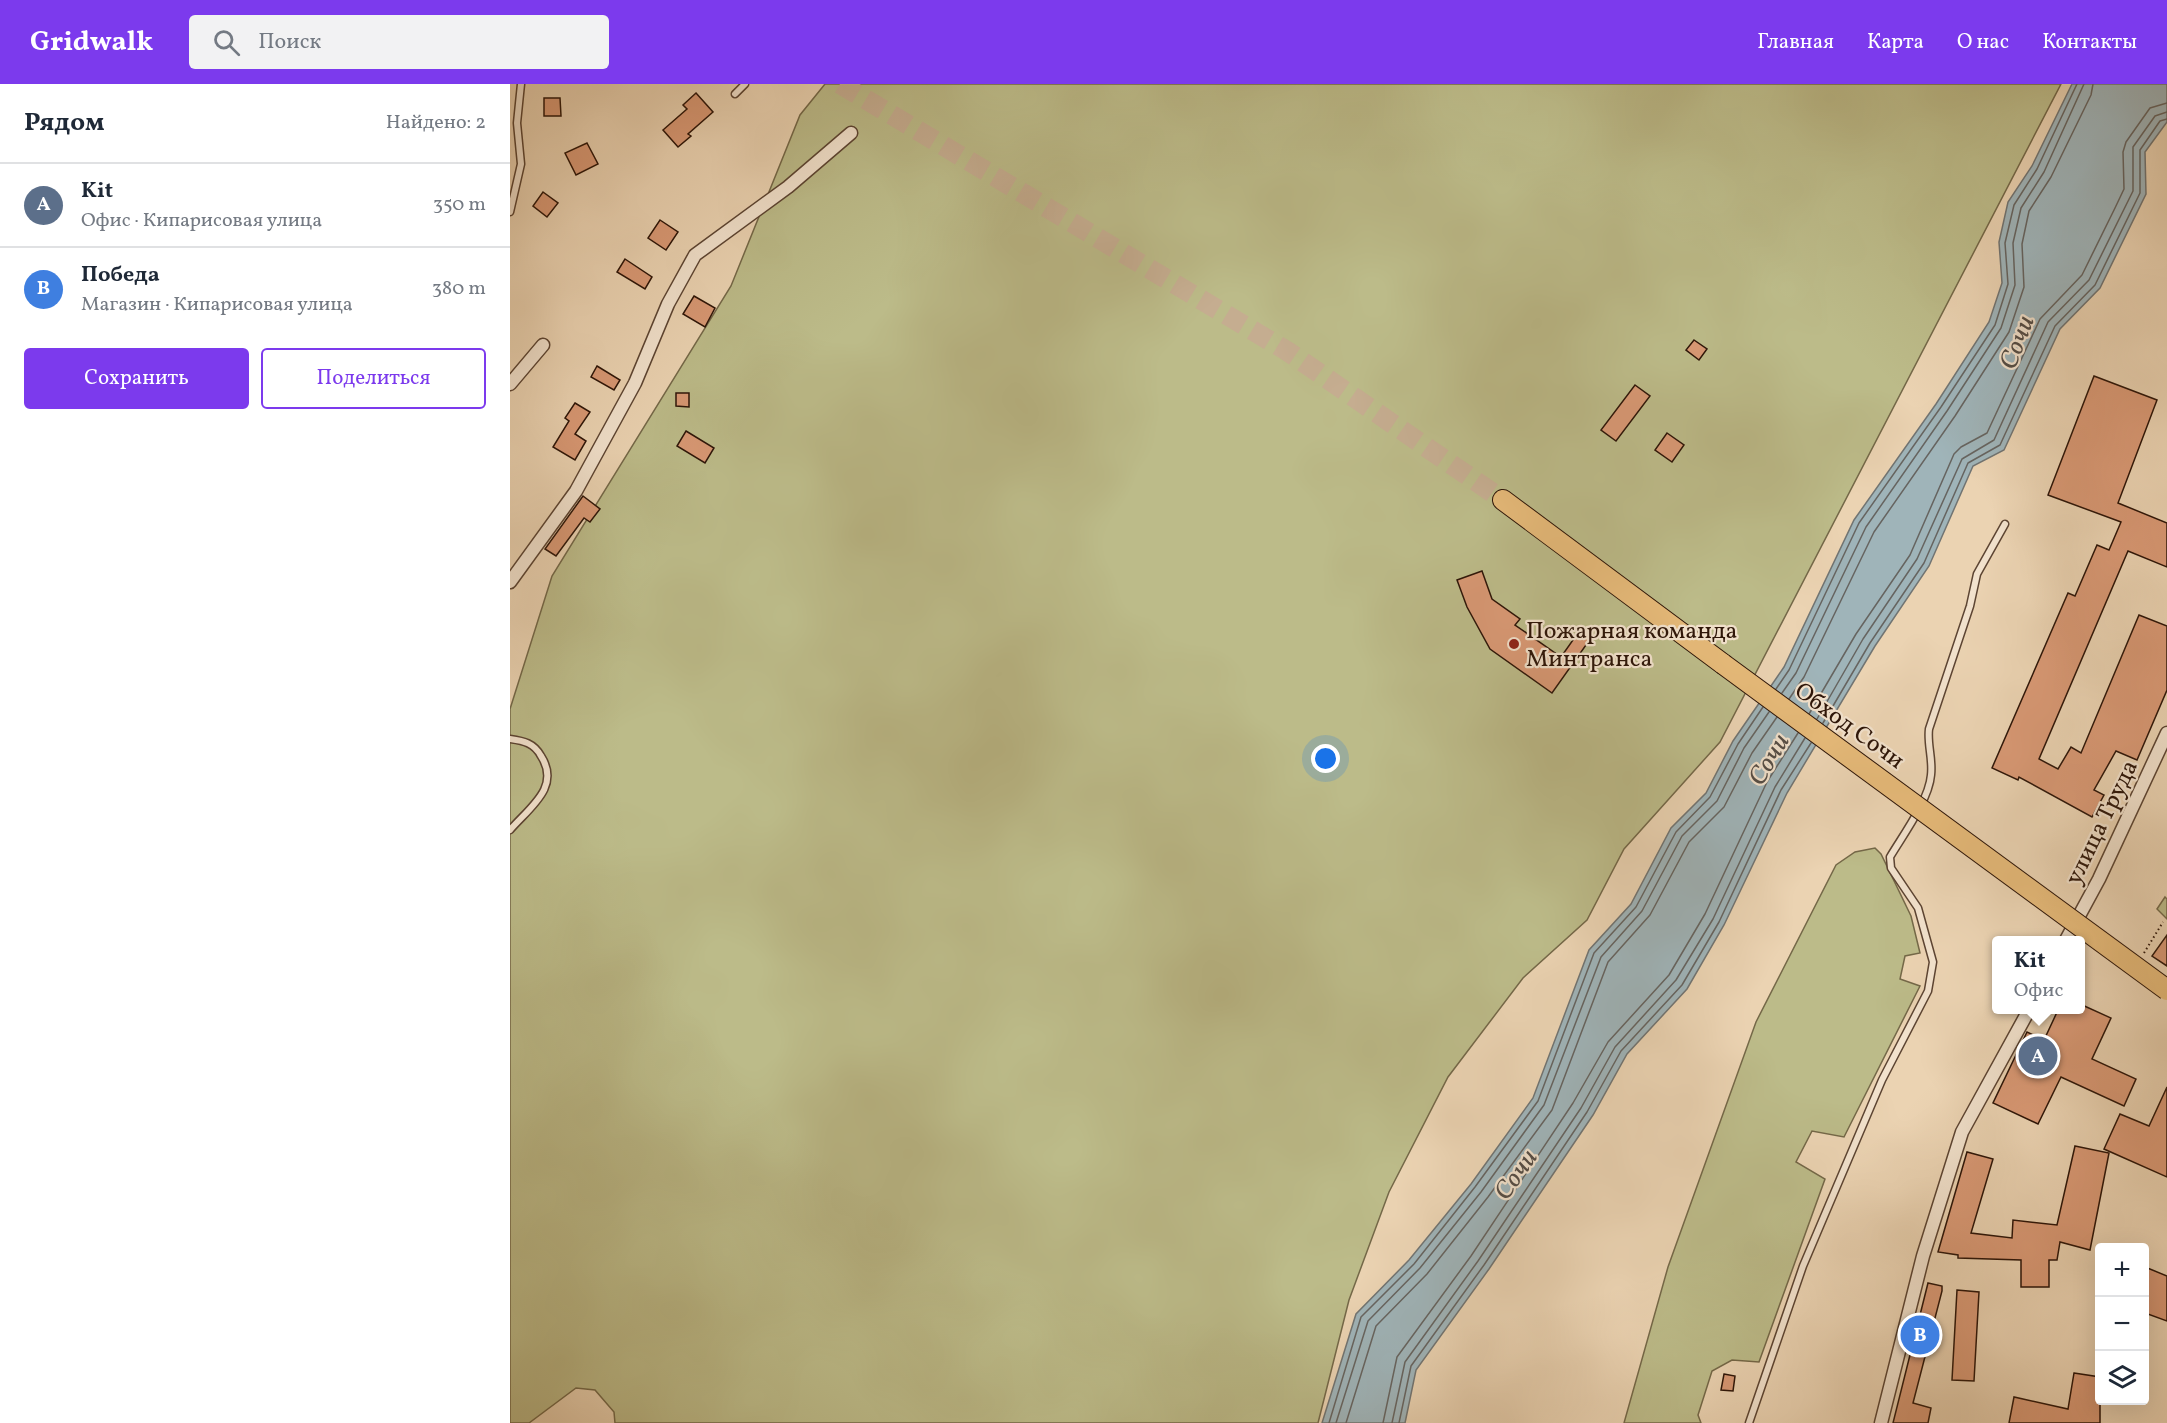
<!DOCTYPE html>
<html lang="ru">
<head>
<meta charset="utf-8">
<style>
	body { margin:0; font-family:Vollkorn,serif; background:#f2f2f3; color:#1f2937 }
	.controls { position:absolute; right:18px; bottom:18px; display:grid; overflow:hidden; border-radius:6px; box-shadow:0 6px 24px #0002 }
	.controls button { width:54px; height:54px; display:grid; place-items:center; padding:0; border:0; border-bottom:2px solid #e0e1e3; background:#fff; color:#1f2937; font:30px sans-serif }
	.you { position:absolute; left:816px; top:675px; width:21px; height:21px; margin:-15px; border:4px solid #fff; border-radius:50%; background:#1a73e8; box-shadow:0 0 0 9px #1a73e833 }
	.badge { display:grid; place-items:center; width:39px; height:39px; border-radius:50%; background:#7c3aed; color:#fff; font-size:20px; font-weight:700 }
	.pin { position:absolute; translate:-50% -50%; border:3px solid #fff; box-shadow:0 2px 6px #0006 }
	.popup { position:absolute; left:1482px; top:852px; width:93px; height:78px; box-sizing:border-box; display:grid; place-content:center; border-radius:6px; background:#fff; filter:drop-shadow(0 2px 4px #0005); font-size:20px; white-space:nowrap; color:#747a83 }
	.popup b { font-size:22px; color:#1f2937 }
	.popup::after { content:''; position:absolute; left:50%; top:100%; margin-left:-12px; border:12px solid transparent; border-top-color:#fff }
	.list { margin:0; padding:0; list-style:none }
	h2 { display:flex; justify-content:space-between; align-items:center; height:78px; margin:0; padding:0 24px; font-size:26px }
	h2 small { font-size:20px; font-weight:400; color:#747a83 }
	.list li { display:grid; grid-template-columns:39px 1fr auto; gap:18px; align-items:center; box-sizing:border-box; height:84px; padding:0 24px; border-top:2px solid #e0e1e3 }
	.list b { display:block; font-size:22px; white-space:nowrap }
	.list p { margin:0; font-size:20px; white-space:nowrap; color:#747a83 }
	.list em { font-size:20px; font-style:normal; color:#747a83 }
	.actions { display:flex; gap:12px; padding:18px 24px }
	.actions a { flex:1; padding:14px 0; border:2px solid #7c3aed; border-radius:6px; text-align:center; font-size:21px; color:#7c3aed }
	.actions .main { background:#7c3aed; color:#fff }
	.icon { flex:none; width:33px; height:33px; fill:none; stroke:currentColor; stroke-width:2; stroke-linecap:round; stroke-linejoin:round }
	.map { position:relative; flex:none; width:1657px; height:1339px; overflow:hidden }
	header { display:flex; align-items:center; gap:36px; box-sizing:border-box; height:84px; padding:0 30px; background:#7c3aed; color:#fff }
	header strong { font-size:28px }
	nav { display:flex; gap:33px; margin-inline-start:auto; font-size:21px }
	.search { width:420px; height:54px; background:#f2f2f3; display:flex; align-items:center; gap:15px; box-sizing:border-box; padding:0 21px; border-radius:6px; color:#747a83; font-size:22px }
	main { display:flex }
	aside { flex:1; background:#fff }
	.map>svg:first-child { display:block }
	.green { fill:#bcbb89; stroke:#746848; stroke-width:1.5 }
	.water { fill:#9fb4b9; stroke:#717472; stroke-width:1.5 }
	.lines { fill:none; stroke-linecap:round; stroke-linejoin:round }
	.shore { stroke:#666460; stroke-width:1.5 }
	.building { fill:#d99975; stroke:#2d1508; stroke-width:1.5 }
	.trunk-tunnel { stroke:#c5ad90; stroke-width:20; stroke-dasharray:20 10; stroke-linecap:butt }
	.service-casing { stroke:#5c4432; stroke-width:9 }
	.minor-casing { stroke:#5c4432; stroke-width:15 }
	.trunk-casing { stroke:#2d1508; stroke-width:22 }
	.path { stroke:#2d1508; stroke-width:2; stroke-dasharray:1.5 3; stroke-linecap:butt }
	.service { stroke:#f2e2cd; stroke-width:6 }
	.minor { stroke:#f2e2cd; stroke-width:12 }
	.trunk { stroke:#e6ba79; stroke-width:20 }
	.trunk-bridge-casing { stroke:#2d1508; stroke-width:22; stroke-linecap:butt }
	.trunk-bridge { stroke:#e6ba79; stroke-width:20 }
	.poi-dot { fill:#8f2418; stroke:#f2e2cd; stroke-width:2 }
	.labels { text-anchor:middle; stroke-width:4.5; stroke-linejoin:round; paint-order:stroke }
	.poi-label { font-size:24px; fill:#2d1508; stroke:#f2e2cd; text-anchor:start }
	.street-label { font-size:24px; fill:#2d1508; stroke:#f2e2cd }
	.water-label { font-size:26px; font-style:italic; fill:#554d46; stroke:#f2e2cd }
</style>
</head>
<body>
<header>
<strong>Gridwalk</strong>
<div class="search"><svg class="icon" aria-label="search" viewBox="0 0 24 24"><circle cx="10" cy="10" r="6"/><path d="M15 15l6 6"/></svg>Поиск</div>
<nav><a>Главная</a><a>Карта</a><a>О нас</a><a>Контакты</a></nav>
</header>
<main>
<aside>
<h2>Рядом<small>Найдено: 2</small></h2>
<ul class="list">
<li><span class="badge" style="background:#5c6f8a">A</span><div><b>Kit</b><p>Офис · Кипарисовая улица</p></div><em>350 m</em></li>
<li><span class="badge" style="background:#3f7fe0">B</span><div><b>Победа</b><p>Магазин · Кипарисовая улица</p></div><em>380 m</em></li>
</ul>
<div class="actions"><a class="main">Сохранить</a><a>Поделиться</a></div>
</aside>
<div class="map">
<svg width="1657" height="1339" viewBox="0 0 1657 1339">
	<rect width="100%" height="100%" fill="#ebd3b2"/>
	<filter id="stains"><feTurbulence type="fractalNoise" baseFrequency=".00333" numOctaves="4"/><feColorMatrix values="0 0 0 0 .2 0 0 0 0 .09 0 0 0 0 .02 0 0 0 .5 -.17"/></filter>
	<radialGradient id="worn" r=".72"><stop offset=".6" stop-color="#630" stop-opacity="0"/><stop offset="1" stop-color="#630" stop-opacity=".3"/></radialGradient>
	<!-- green -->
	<g class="green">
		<path d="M315,0h1236l-341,658 -96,107 -37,71 -64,58 -75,99 -59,115 -40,108 -31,123h-703l-1,-11 -19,-22 -19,-2 -47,35h-19v-714l42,-133 179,-290 69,-171z"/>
		<path d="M1365,764l6,6 30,62 9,37 -15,3 -5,23 20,7 -76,151 -32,-6 -16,31 29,17 -66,183 -27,-2 -20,11 -14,44 3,8h-77l44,-156 88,-245 80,-157 19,-13z"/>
		<path d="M1655,813l2,2v20l-10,-10z"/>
	</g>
	<!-- water -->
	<path class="water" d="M1562,0h95v38l-22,30 1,42 -46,94 -40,41 -56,121 -31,16 -44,100 -54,80 -88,147 -63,132 -37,64 -60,65 -34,61 -104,154 -73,101 -11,53h-83l34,-109 53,-54 62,-76 62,-86 56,-148 42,-46 40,-76 35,-35 27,-52 51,-74 70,-147 82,-116 53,-82 13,-39 -3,-41 9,-40 24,-36z"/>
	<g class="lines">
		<!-- shore -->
		<g class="shore">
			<path d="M1266,605l13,-19 70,-147 82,-116 54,-82 13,-41 -3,-41 9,-38 23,-36 40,-85"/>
			<path d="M1272,609l14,-20 70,-146 81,-116 54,-83 14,-43 -2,-42 8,-35 23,-36 40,-88"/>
			<path d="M1279,615l15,-22 70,-145 81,-116 54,-84 15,-45 -2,-43 7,-33 22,-34 40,-82 2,-11"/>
			<path d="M1299,630l47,-80 54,-79 44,-101 7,-7 26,-14 53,-114 42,-44 33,-67 9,-19 -1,-37 3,-10 24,-34 17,-5"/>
			<path d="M1307,635l46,-80 54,-80 45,-100 32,-19 54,-118 41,-42 44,-89v-44l22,-31 12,-4"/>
			<path d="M1313,639l47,-80 54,-80 44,-100 32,-18 55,-119 40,-41 45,-92v-43l20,-29 7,-2"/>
			<path d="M819,1339l32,-106 53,-53 61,-77 63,-86 56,-148 42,-46 40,-75 34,-35 28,-53 25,-37"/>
			<path d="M826,1339l32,-102 52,-53 61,-76 63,-87 57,-148 41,-46 40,-75 35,-35 27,-53 25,-36"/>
			<path d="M836,1339l30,-97 51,-52 61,-77 64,-87 56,-148 42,-47 39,-73 35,-35 28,-54 25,-36"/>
			<path d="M873,1339l14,-66 74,-101 102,-153 35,-61 61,-67 36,-61 62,-132 31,-49"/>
			<path d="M882,1339l13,-61 73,-101 103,-153 34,-61 61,-67 37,-61 62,-132 30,-49"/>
			<path d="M889,1339l12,-57 73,-101 103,-153 34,-61 61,-66 37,-63 62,-132 30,-47"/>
		</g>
	</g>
	<!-- building -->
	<g class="building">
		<path d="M186,9l17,19 -25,22 3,2 -13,11 -15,-17 24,-21 -4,-4z"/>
		<path d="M34,14h16l1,18h-17z"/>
		<path d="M77,59l11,21 -22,11 -11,-22z"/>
		<path d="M33,108l15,11 -11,14 -14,-11z"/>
		<path d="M150,136l18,12 -12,18 -18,-12z"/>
		<path d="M115,175l27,18 -7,12 -28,-17z"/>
		<path d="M184,212l21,12 -10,19 -22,-13z"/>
		<path d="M1184,256l13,9 -8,11 -13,-10z"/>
		<path d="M87,282l23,14 -6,10 -23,-13z"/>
		<path d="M1584,292l63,24 -39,103 49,20v44l-39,-16 -89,208 19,10 13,-22 10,6 58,-138 28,11v64l-30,70 -21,-9 -22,39 10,5 -12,22 -73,-40 -1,3 -26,-12 76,-175 7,3 22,-51 12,5 12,-28 -73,-27z"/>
		<path d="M1125,301l15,11 -34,45 -15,-11z"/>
		<path d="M166,309h13v14l-13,-1z"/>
		<path d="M65,319l15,9 -15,22 11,7 -11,19 -22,-13 16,-26 -4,-3z"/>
		<path d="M176,347l28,17 -9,15 -28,-17z"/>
		<path d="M1157,349l17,12 -12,17 -17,-12z"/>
		<path d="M73,412l17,13 -10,13 -6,-4 -28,38 -11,-7z"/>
		<path d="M972,487l10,28 28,20 -5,6 46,32 19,-27 11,8 -39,55 -62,-44 -23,-42 -10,-27z"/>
		<path d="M1657,851v31l-15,-10z"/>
		<path d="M1570,920l31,14 -19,41 44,20 -12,27 -63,-29 -23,47 -45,-21 34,-71 17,8 14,-30h22z"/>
		<path d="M1657,1003v90l-63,-28 16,-35 29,12z"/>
		<path d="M1565,1062l34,7 -19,97 -30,-8 -3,18h-8v27h-28v-27l-63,-2v-3l-20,-3 29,-100 26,7 -22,74 41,5 1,-18 44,5z"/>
		<path d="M1635,1183l22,9v45l-22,-8z"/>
		<path d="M1418,1199l14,3v5l-29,112 18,5 -3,15h-35z"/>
		<path d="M1447,1206l22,2 -5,89 -22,-1z"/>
		<path d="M1564,1289l26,4v46h-91l5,-26 54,12z"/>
		<path d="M1214,1290l11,2 -2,15 -12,-1z"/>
	</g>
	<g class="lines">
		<!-- trunk-tunnel -->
		<path class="trunk-tunnel" d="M330,0l447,267 216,149"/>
		<defs>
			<g id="service">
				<path d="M225,10l10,-10"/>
				<path d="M0,128l11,-48 -4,-41 4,-39"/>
				<path d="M0,655c14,2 24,4 31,17 20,31 -11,51 -31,74"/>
				<path d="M1239,1339l54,-157 79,-186 46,-89 5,-29 -15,-54 -27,-40 -1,-11c13,-22 39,-57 41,-82 2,-16 -4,-31 -2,-46l41,-123 7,-32 28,-50"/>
			</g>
			<g id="minor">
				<path d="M0,300l33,-39"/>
				<path d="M0,498l66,-91 59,-108 33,-79 27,-49 93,-68 63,-54"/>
				<path d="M1556,856l33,-61 68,-146"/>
				<path d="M1371,1339l42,-167 39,-124 67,-122"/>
			</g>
			<path id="trunk" d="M993,416l220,164"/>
		</defs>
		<!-- service casing -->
		<use href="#service" class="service-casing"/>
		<!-- minor casing -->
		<use href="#minor" class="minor-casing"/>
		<!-- trunk casing -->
		<use href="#trunk" class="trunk-casing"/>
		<!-- path -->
		<path class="path" d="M1634,869l19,-31"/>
		<!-- service -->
		<use href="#service" class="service"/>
		<!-- minor -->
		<use href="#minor" class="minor"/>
		<!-- trunk -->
		<use href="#trunk" class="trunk"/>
		<defs>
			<path id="trunk-bridge" d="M1213,580l444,326"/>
		</defs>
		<!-- trunk-bridge casing -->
		<use href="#trunk-bridge" class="trunk-bridge-casing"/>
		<!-- trunk-bridge -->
		<use href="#trunk-bridge" class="trunk-bridge"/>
	</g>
	<!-- markers -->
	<circle class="poi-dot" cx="1004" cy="560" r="6"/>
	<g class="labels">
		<!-- poi labels -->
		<g class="poi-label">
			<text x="1016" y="554">Пожарная команда<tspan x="1016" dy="28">Минтранса</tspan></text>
		</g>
		<!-- street labels -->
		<g class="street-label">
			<text transform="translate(1340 641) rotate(36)" y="8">Обход Сочи</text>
			<text transform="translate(1591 738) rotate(-64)" y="8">улица Труда</text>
		</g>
		<!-- water labels -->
		<g class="water-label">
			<text transform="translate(1506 258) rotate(-69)" y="9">Сочи</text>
			<text transform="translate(1258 675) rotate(-59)" y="9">Сочи</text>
			<text transform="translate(1005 1090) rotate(-55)" y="9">Сочи</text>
		</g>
	</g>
	<rect width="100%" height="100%" filter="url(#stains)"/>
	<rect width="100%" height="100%" fill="url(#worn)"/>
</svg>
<div class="controls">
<button>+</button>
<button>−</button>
<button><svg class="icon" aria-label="layers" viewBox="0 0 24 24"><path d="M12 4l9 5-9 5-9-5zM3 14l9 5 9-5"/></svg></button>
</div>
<div class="you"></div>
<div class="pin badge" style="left:1528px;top:972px;background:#5c6f8a">A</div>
<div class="popup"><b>Kit</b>Офис</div>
<div class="pin badge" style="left:1410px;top:1251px;background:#3f7fe0">B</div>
</div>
</main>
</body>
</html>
